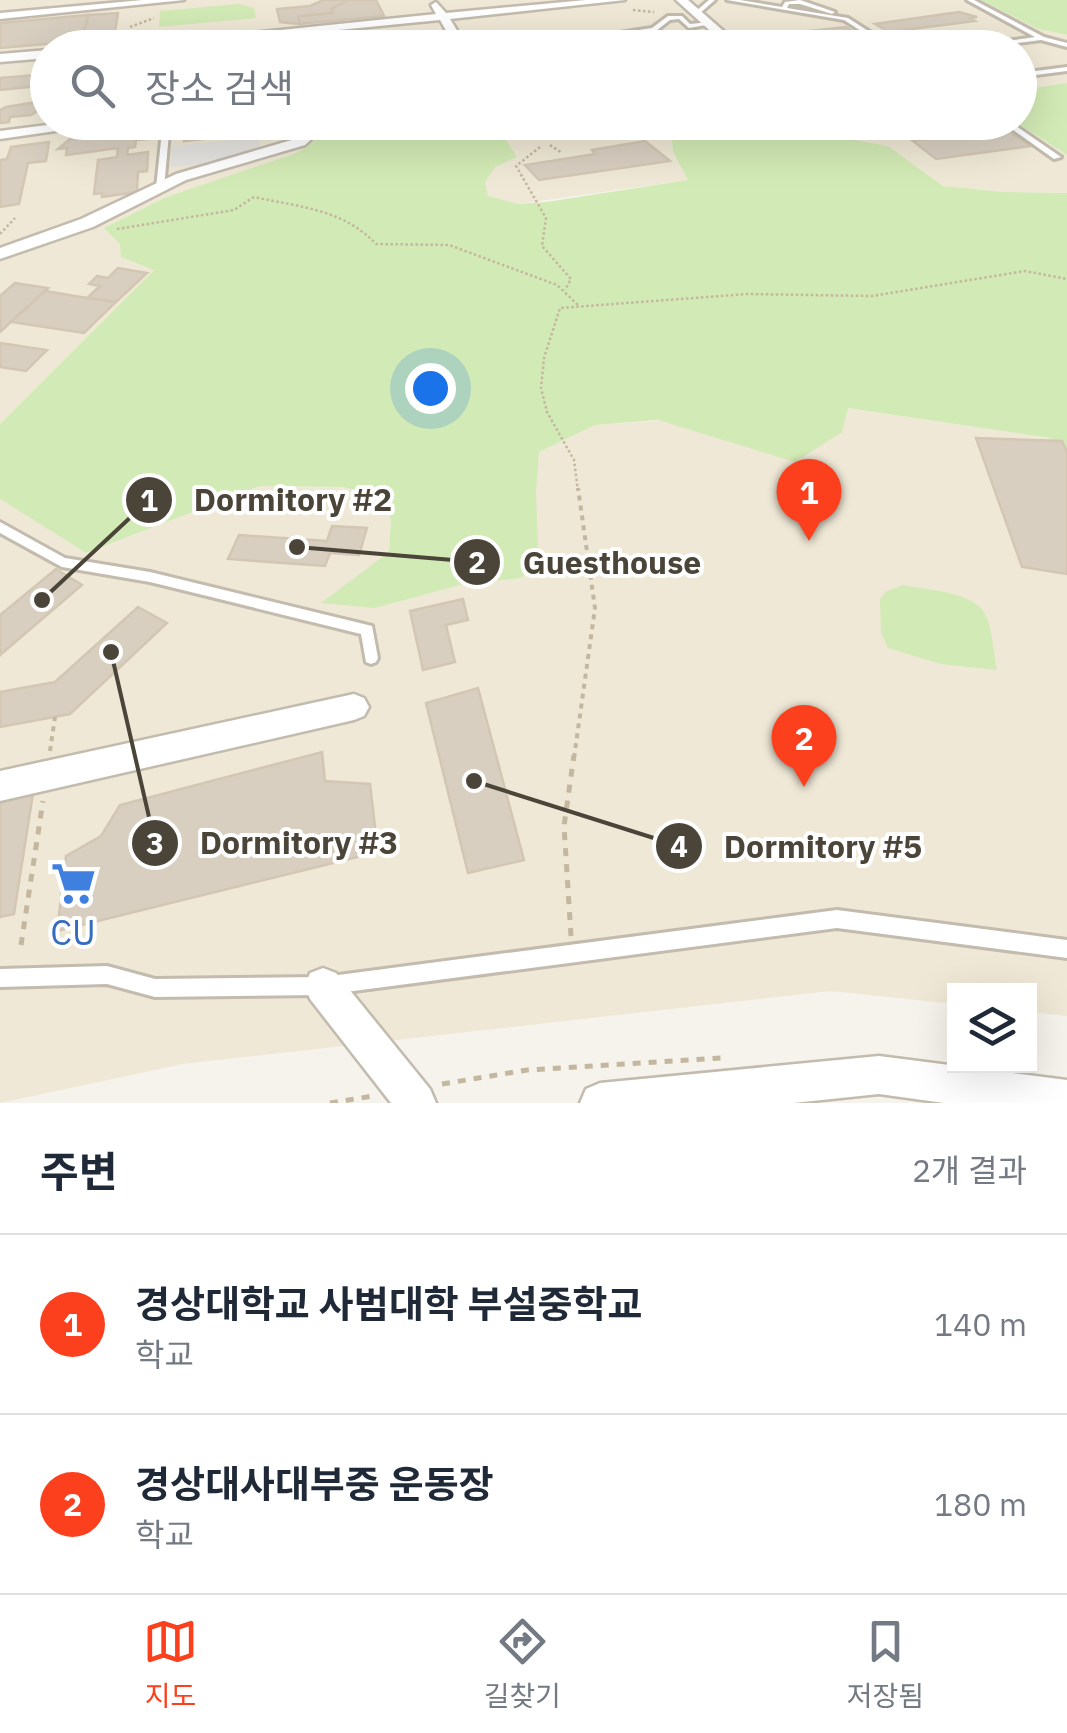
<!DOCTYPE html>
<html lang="ko">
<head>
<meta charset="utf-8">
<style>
	body { margin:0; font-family:"IBM Plex Sans","Noto Sans KR",sans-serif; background:#f6f6f7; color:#1f2937 }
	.controls { position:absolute; right:30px; bottom:30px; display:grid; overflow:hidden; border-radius:0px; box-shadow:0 10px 40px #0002 }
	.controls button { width:90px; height:90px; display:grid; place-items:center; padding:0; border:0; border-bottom:2px solid #e0e1e3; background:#fff; color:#1f2937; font:50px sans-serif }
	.you { position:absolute; left:430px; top:388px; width:35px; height:35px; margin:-25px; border:8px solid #fff; border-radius:50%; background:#1a73e8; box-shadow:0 0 0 15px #1a73e833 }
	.badge { display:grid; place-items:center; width:65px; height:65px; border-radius:50%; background:#fc3f1d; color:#fff; font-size:32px; font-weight:700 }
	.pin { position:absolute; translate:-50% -82px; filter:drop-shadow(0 2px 5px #0008) }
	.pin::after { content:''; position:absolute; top:52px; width:35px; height:30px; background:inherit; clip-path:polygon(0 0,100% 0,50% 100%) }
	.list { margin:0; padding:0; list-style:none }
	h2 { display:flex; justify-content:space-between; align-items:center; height:130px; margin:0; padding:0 40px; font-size:42px }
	h2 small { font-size:32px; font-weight:400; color:#747a83 }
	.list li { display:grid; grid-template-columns:65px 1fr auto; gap:30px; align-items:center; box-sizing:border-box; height:180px; padding:0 40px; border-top:2px solid #e0e1e3 }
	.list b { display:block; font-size:38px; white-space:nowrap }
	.list p { margin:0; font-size:32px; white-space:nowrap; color:#747a83 }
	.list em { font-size:32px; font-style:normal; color:#747a83 }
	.icon { flex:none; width:55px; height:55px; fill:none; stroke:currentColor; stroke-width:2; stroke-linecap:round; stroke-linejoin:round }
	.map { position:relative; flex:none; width:1067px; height:1103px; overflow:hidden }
	.search { position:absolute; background:#fff; box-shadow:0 10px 40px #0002; left:30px; right:30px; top:30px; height:110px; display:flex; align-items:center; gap:25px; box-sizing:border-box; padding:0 35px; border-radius:55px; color:#747a83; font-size:38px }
	.sheet { height:490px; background:#fff }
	nav { display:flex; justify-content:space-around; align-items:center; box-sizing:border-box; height:140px; border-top:2px solid #e0e1e3; background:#fff; font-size:28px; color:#747a83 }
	nav a { display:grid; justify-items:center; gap:5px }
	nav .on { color:#fc3f1d }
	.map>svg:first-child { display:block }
	.education { fill:#efe8d6 }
	.green { fill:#d2eab5 }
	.parking { fill:#e5e3e0 }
	.building { fill:#d8cfc1; stroke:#d3c7b4; stroke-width:2.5 }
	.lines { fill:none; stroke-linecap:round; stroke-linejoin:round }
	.service-casing { stroke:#c2bbae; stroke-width:6 }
	.minor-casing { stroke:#c2bbae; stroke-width:5 }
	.path-far2 { stroke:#c4b79f; stroke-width:2.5; stroke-dasharray:2.5 2.5; stroke-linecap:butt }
	.path-far1 { stroke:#c4b79f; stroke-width:4; stroke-dasharray:5 5; stroke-linecap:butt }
	.path { stroke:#c4b79f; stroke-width:5; stroke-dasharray:8 8; stroke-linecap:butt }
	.service { fill:#fff; fill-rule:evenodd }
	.minor { fill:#fff; fill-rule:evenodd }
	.labels { text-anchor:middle; stroke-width:8; stroke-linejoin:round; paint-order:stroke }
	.near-shop-label { font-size:35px; fill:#366cbe; stroke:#fff }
	.leader { fill:none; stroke:#4b4439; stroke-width:4 }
	.callout-dot { fill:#4b4439; stroke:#fff; stroke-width:4 }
	.mark-label { font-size:30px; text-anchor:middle; font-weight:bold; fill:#fff }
	.callout-label { font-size:32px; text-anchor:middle; font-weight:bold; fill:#4b4439; stroke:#fff; stroke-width:8; stroke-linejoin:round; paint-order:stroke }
</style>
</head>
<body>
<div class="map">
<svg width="1067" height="1103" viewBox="0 0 1067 1103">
	<rect width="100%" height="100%" fill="#f6f3ec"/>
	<!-- education -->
	<g class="education">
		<path d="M0,0h981l57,29 29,6v48l-47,7v-42h-972v74h272l2,6 -8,13 -18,12 -130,44 -61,31 50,41 -155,155z"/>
		<path d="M496,123h214l-39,4 2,25 15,28 -170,24 -30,-7 -3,-15 10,-15 22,-10z"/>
		<path d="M813,123h204l50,32v38l-64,-1 -60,-6 -55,-40 -39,-6z"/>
		<path d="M848,408l202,30 17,16v562l-37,-4v-21h-76v13l-123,-13 -648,73 -183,39v-604l86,54 174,-67 82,1 40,8 9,25 -2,32 -14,56 85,-23 62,-7 17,-126 56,-27z"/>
	</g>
	<!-- green -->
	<g class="green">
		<path d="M981,0h86v35l-29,-6z"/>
		<path d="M239,4l15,4 2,10 -97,9 1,-16z"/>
		<path d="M1067,83v72l-50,-32 3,-33z"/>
		<path d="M710,122l103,1 36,16 39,7 55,40 60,6 64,1v261l-17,-16 -202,-30 -6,24 -47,30 -137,-42 -63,5 -56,27 -3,40 2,60 -16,26 -62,7 -85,23 -54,-5 68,-51 2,-32 -9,-25 -40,-8 -82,-1 -174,67 -86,-54v-75l154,-154 -33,-13 -1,-13 -16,-16 62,-31 130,-44 18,-12 8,-13 -2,-5h176l21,34 -22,10 -10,15 3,14 30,8 28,-2 142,-22 -15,-28 -2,-25z"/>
		<path d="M903,585c22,5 70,6 82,29 8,15 8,39 12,56l-56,-6 -53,-16 -7,-16 -1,-33 7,-8z"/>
	</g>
	<!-- parking -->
	<path class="parking" d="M259,137l1,12 -47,14 -43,4 2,-21z"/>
	<!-- building -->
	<g class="building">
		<path d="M348,0h28l8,16 -84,8 -2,-8 35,-3 -2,-4z"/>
		<path d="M348,0l-17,9 2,4 -35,3 2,8 -20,-2 -3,-13 33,-3 13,-6z"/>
		<path d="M959,12l18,5 -7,1 5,3 -86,11 -14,-8z"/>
		<path d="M118,13l-4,25 -32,3 6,-26z"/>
		<path d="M88,15l-6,26 -82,7v-25z"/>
		<path d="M846,27l13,8 -82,13h-24l-6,-5h6l-6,-5z"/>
		<path d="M685,32h17l18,16h-29l-4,-5 -35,4 -17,-10z"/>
		<path d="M48,74v11l-48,5v-12z"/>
		<path d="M42,101l-3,9 -8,5 -21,2 -1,5 -9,1v-13l6,-3z"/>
		<path d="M231,122h69l1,7 -117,12 1,-14z"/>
		<path d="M887,122h31l13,10 -27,4z"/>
		<path d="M1005,129l26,17 -95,13 -23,-18z"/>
		<path d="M135,132l15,1 -1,6 -13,1 -1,7 -7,1 -1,7 21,-3 -1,19 -9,1 -1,20 -35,5v-4l-8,1 4,-34 19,-3 1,-9 -52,7 1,-7 -9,1 12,-10z"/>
		<path d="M645,141l25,20 -131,19 -14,-15 70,-11 -3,-4z"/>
		<path d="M49,142l-3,19 -18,2 -9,41 -19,3v-47l7,-1 4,-12z"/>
		<path d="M118,268l29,5 -31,29 -29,-4 13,-12 -11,-2 8,-8 11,2z"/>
		<path d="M15,283l33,5 -48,44v-36z"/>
		<path d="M45,291l42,7 29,4 -32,31 -73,-11z"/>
		<path d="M0,343l47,7 -21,21 -26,-4z"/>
		<path d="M976,438l86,3 5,11v122l-45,-7z"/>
		<path d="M332,526l35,2 -8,27 -29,-2 -5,13 -97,-7 11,-24 88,6z"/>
		<path d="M56,569l26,16 -82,70v-40z"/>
		<path d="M463,599l5,21 -22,5 9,37 -32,8 -13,-59z"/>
		<path d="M138,607l29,16 -97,91 -70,13v-35l55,-10z"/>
		<path d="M478,688l46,172 -56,13 -42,-170z"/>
		<path d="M322,752l3,29 45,3 8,68 -321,79 9,-75 35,-20 19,-31z"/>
		<path d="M34,787l-20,127 -14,3v-121z"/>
	</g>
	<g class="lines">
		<defs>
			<g id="service">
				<path d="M709,0h6l-16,14h-4v-2z"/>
				<path d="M727,0h13l42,7 3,-5 15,-2 35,12 -3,2 -32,-10h-11l-2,4 61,10 47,30h-8l-43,-28z"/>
				<path d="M967,0h7l70,37 23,6v4l-26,-7 -62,8h-21l77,-11z"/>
				<path d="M668,16h14l8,8 19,-2 3,2 -23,4 -10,-9 -9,1 -14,11 -49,6 10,11h-7l-10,-12 52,-8z"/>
				<path d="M453,33l2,3 -138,12h-34z"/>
				<path d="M1067,67v4l-47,6v-4z"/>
				<path d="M163,122h7l-6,66 -4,2 -4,-2z"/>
				<path d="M827,122c16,0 32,8 47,7 30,-1 59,-7 89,-7l-93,12z"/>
				<path d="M1002,122h8l51,35 -7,2z"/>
				<path d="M0,522l65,36 85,14 222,54 6,32 -2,4 -5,2 -5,-2 -5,-28 -211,-52 -88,-15 -62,-34z"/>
				<path d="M837,910l230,30v18l-230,-30 -514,67 -168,2 -48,-13 -107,3v-18l107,-3 48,13 168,-2z"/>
			</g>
			<g id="minor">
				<path d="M143,0h41l-184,19v-6z"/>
				<path d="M586,0h39l-175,19 18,29h-12l-16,-28 -284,28h-49l329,-34 -5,-9 5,-3 10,11z"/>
				<path d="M676,0h12l55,48h-14z"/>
				<path d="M48,50v8l-48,4v-8z"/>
				<path d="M71,122h47l-118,17v-8z"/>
				<path d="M305,122h14l1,9 -15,14 -119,35 -93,47 -93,32v-11l81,-29 95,-45 119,-35 11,-9z"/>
				<path d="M515,122h14l4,6 96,-6 -100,15z"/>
				<path d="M354,694l10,4 5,9 -5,9 -10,4 -354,81v-30z"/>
				<path d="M323,968l13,5 94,116 6,14h-45l-81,-104 -5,-13 5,-13z"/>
				<path d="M879,1056l188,24v23h-123l-65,-9 -86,9h-213l6,-14 14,-6z"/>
			</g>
		</defs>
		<!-- service casing -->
		<use href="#service" class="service-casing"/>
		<!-- minor casing -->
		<use href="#minor" class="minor-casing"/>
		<!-- path-far2 -->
		<g class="path-far2">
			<path d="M633,10l21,2"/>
			<path d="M130,27l24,-9"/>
			<path d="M550,145l12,8"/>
			<path d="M540,147l-24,19 30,52 -4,28 29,33 -6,11"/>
			<path d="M117,229l117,-19 20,-13c45,10 89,12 122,47l73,1 108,40 21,20"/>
			<path d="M0,234l15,-16"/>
			<path d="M578,491l-4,-31 -27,-48 -6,-24 3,-30 16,-50 187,-14 125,2 153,-25 42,8"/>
		</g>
		<!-- path-far1 -->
		<g class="path-far1">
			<path d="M50,751l5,-34"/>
			<path d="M574,758l21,-150 -17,-120"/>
		</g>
		<!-- path -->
		<g class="path">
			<path d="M571,936l-7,-110 10,-71"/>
			<path d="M21,945l22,-144"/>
			<path d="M442,1084l85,-14 194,-12"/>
			<path d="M330,1103l43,-7"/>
		</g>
		<!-- service -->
		<use href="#service" class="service"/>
		<!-- minor -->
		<use href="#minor" class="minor"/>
	</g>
	<!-- icons -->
	<defs>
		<symbol id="supermarket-bare" viewBox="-9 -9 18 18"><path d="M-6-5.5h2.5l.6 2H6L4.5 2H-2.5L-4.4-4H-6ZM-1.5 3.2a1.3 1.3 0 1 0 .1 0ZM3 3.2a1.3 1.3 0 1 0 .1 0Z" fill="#3f7fe0" stroke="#fff" stroke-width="2.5" paint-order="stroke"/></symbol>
	</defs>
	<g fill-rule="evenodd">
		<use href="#supermarket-bare" x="42" y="852" width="63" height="63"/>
	</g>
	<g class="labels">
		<!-- near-shop labels -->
		<g class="near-shop-label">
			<text x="73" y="945">CU</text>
		</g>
	</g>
	<!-- callouts -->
	<path class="leader" d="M42 600L149 500M297 547L477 562M111 652L155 843M474 781L679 846"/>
	<g class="callout-dot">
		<circle cx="42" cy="600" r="10"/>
		<circle cx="297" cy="547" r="10"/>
		<circle cx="111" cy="652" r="10"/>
		<circle cx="474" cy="781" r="10"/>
		<circle cx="149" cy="500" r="25"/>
		<circle cx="477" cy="562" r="25"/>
		<circle cx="155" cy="843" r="25"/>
		<circle cx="679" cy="846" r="25"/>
	</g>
	<g class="mark-label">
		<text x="149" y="511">1</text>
		<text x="477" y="573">2</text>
		<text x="155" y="854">3</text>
		<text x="679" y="857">4</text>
	</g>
	<g class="callout-label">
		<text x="293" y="511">Dormitory #2</text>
		<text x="612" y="574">Guesthouse</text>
		<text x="299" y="854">Dormitory #3</text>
		<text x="823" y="858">Dormitory #5</text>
	</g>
</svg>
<div class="controls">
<button><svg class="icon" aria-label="layers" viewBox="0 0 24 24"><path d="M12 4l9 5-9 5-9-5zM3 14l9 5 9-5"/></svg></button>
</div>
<div class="you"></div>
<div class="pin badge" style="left:809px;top:541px">1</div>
<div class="pin badge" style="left:804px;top:787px">2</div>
<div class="search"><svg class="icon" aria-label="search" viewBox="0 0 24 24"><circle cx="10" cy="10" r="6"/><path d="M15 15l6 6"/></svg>장소 검색</div>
</div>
<section class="sheet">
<h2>주변<small>2개 결과</small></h2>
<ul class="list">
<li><span class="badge">1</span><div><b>경상대학교 사범대학 부설중학교</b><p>학교</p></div><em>140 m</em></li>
<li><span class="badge">2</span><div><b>경상대사대부중 운동장</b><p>학교</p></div><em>180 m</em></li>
</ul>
</section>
<nav>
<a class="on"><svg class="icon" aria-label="map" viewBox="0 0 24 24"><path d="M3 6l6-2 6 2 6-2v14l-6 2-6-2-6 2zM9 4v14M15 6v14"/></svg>지도</a>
<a><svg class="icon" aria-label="directions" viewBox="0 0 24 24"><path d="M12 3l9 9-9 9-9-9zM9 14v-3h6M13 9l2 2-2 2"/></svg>길찾기</a>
<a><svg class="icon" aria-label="saved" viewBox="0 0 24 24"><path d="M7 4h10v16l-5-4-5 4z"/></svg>저장됨</a>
</nav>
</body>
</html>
